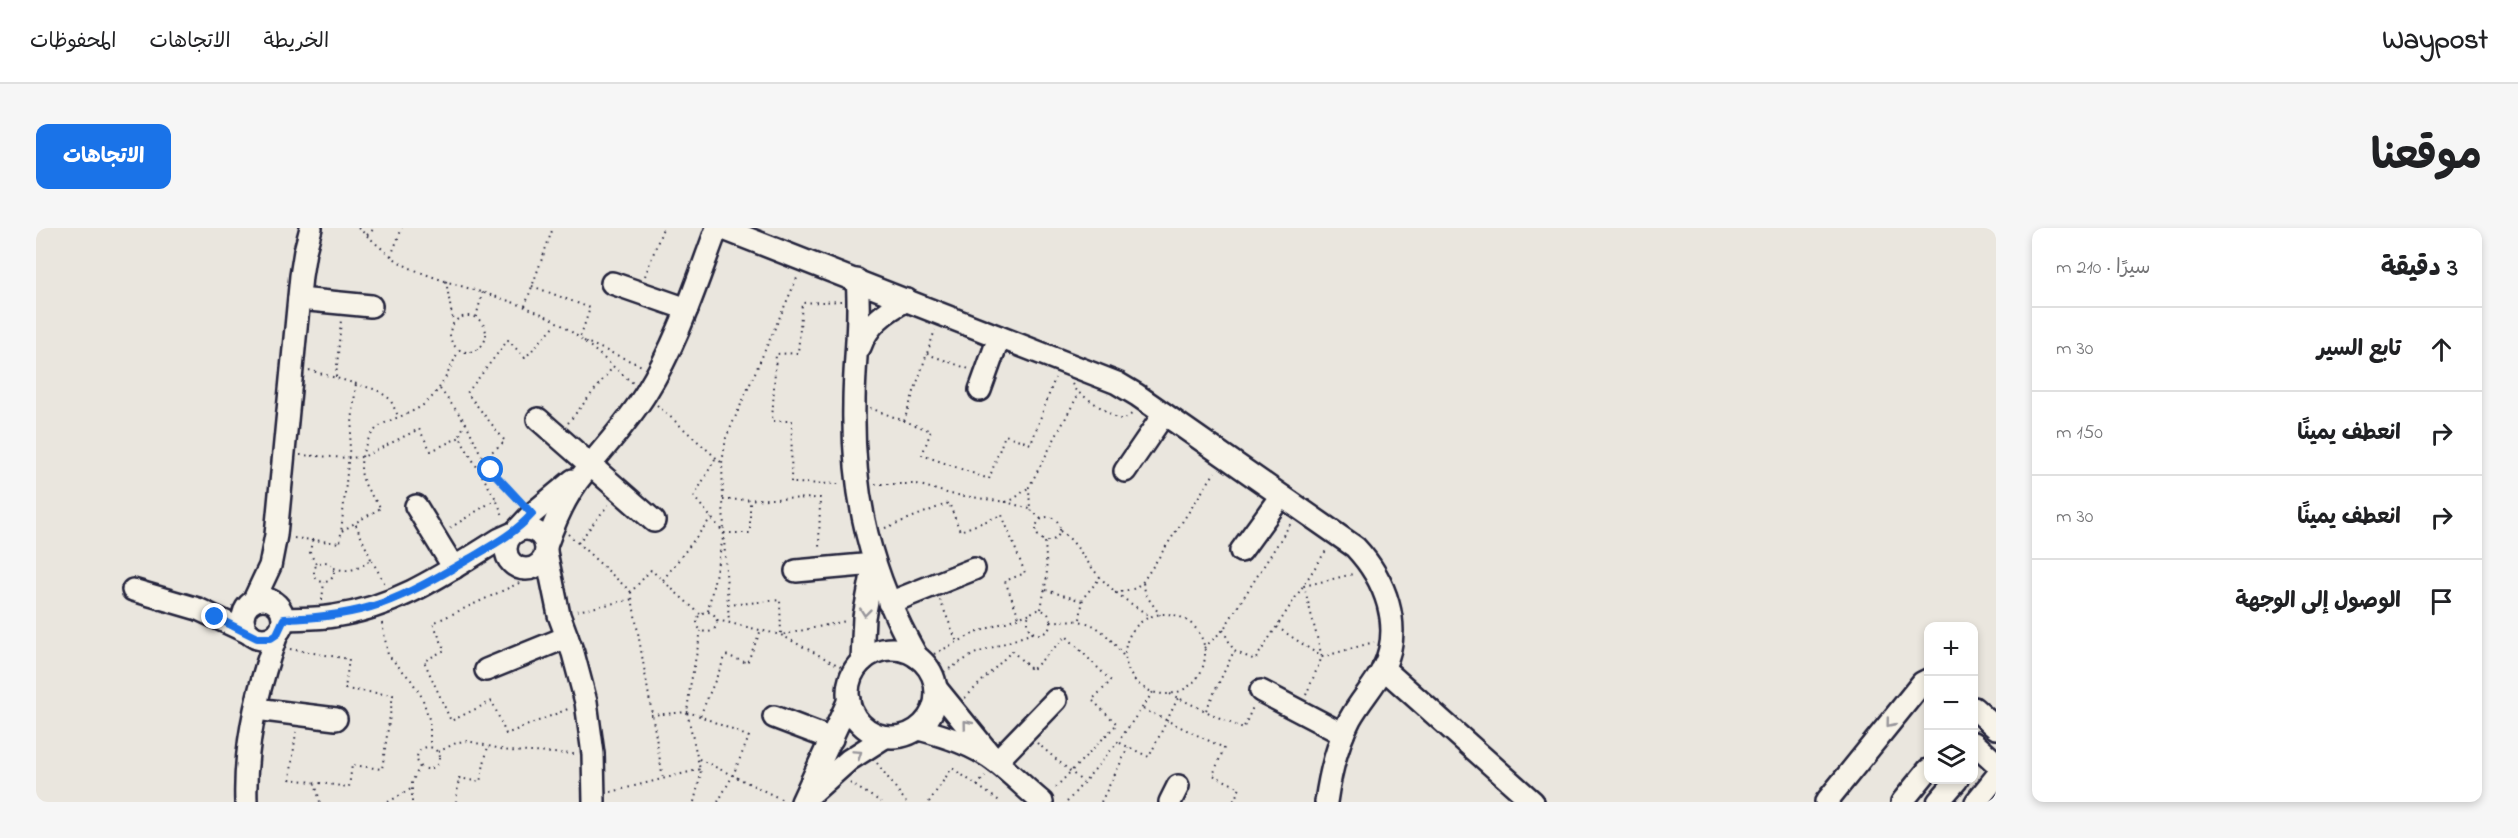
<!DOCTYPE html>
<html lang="ar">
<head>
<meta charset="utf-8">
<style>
	body { margin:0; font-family:"Indie Flower","Playpen Sans Arabic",sans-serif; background:#f6f6f6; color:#202124; direction:rtl }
	.controls { position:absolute; right:18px; bottom:18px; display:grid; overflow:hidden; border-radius:12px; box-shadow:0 3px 9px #0003 }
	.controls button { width:54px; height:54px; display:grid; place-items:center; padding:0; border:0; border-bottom:2px solid #e0e0e0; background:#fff; color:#202124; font:30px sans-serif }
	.stop { position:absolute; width:18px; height:18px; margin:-14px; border:4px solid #1a73e8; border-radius:50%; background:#fff }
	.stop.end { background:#1a73e8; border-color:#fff; box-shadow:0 2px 6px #0008 }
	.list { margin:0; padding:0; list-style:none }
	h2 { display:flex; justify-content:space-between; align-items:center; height:78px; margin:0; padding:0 24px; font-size:26px }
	h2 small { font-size:20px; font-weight:400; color:#757577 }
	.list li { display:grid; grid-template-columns:39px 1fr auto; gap:18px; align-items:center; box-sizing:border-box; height:84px; padding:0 24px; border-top:2px solid #e0e0e0 }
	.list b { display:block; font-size:22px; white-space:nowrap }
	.list em { font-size:20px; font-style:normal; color:#757577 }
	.icon { flex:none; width:33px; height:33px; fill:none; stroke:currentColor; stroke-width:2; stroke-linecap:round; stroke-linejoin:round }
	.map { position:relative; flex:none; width:1960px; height:574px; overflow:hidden; direction:ltr; border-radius:12px }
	header { display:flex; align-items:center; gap:36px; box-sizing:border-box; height:84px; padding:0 30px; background:#fff; border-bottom:2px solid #e0e0e0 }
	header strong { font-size:28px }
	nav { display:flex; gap:33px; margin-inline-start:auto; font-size:21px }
	.intro { display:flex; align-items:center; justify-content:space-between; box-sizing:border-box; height:144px; padding:0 36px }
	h1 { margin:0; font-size:42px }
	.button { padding:15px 27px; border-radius:12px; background:#1a73e8; color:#fff; font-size:21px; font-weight:700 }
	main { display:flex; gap:36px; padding:0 36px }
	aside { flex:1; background:#fff; border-radius:12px; box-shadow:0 3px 9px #0003 }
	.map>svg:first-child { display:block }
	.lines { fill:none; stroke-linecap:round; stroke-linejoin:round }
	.minor-casing { stroke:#22223b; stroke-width:26 }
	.path { stroke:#22223b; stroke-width:2; stroke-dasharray:1.5 4.5; stroke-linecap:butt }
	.minor { stroke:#f7f3e8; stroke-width:21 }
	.oneway { stroke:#97959a }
	.route { stroke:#1a73e8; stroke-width:8 }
</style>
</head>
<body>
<header>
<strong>Waypost</strong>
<nav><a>الخريطة</a><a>الاتجاهات</a><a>المحفوظات</a></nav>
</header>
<div class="intro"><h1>موقعنا</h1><a class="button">الاتجاهات</a></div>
<main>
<aside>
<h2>3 دقيقة<small>سيرًا · 210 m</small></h2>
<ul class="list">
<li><svg class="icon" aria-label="ahead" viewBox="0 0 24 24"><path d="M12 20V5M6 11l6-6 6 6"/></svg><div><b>تابع السير</b></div><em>30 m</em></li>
<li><svg class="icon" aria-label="right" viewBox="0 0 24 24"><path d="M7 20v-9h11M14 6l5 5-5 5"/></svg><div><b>انعطف يمينًا</b></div><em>150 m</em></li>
<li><svg class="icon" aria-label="right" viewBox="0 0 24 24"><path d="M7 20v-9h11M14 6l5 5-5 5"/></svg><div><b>انعطف يمينًا</b></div><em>30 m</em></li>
<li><svg class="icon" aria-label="arrive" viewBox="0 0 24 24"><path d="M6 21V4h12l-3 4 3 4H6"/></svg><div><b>الوصول إلى الوجهة</b></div></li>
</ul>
</aside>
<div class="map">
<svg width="1960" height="574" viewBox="0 0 1960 574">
	<rect width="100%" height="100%" fill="#eae6de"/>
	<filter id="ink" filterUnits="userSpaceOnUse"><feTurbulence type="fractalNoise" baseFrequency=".0167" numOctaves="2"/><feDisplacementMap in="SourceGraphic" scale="12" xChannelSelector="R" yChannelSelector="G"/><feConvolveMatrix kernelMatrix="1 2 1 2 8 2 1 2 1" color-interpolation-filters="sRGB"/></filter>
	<g filter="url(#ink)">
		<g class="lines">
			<defs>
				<g id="minor">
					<path d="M685,0l396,155 20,12 218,152c30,32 49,79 28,122 -9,17 -23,32 -33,50 -13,25 -20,55 -24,83"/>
					<path d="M821,52c4,41 -3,82 -3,123 -2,95 16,171 63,254"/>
					<path d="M576,55l75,26"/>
					<path d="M263,71l72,7"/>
					<path d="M824,119c8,-23 26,-36 47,-47"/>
					<path d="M944,162l19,-53"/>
					<path d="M502,191l116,102"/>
					<path d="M1089,243l39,-57"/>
					<path d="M380,278l38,62"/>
					<circle cx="490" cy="321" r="20"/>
					<path d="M481,302l15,-16 41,-34"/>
					<path d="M510,318c9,-26 20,-52 38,-73 21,-27 44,-51 62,-80 32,-51 50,-109 71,-165"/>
					<path d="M1205,323l40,-55"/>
					<path d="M510,324l13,63 14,38 13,49 7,52 1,48"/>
					<path d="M760,343l78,-7"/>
					<path d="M97,362l65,19 51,24"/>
					<circle cx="227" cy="391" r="20"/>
					<path d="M218,372l16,-34 6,-31 25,-259 4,-25 6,-23"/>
					<path d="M853,375l85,-34"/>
					<path d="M248,391c17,-1 34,0 50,-3 64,-9 113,-44 166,-77l11,-5"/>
					<circle cx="856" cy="465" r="44"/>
					<path d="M826,433l2,-44 10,-53"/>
					<path d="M1347,440l150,134"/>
					<path d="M450,442l81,-33"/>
					<path d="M900,460l56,69"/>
					<path d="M1225,463l82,43"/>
					<path d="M1938,480l22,20"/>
					<path d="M220,481l80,10"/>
					<path d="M738,489l58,22"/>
					<path d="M883,501c26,7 55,16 77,33 16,12 30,27 46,40"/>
					<path d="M1938,515l22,20"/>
					<path d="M960,534l60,-62"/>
					<path d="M776,565l37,-33 36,-23"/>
					<path d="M210,574c-2,-57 12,-115 31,-168"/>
					<path d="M766,574l47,-102"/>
					<path d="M1134,574l8,-16"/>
					<path d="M1790,574l96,-119 6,-3"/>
					<path d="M1866,574l26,-32"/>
					<path d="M1902,574l19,-22"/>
					<path d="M1940,574l20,-25"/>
				</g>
			</defs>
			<!-- minor casing -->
			<use href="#minor" class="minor-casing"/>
			<!-- path -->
			<g class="path">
				<path d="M322,0c16,13 32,30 50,39 42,19 91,27 134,47 34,16 62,46 91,69"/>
				<path d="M331,7l8,-7"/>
				<path d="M355,28l11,-28"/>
				<path d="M609,48l18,-48"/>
				<path d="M410,53l7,41"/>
				<path d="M496,58l58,22 -10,30"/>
				<path d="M805,73l-39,2 -4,50 -22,1 -4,67h20l-1,62 51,1"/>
				<path d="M489,78l28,-78"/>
				<circle cx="432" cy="106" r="18"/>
				<path d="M440,89l7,-26"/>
				<path d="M548,113l58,25"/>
				<path d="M891,126l42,15"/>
				<path d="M273,142l68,20 13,9 9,19"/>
				<path d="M300,149l5,-57"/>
				<path d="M1036,156l4,7 42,28h7l8,-6"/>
				<path d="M404,161l26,34 17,36 37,42"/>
				<path d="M621,177l65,58"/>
				<path d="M834,180l61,23 -9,24 67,24 16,-44 26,9 24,-66"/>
				<path d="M868,193l31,-91"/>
				<path d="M430,195l-6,10 2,9 34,57 8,19"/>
				<path d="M532,195l45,-56"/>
				<path d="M264,227l48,3 15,-1 56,-28 12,22 29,-14"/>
				<path d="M447,231l22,-18 -38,-48 41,-53 17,18 31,-34"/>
				<path d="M679,231l-21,38 30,36"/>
				<path d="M839,256h42l33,10 56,8 24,7"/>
				<path d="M687,272l97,-2 -1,53"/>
				<path d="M970,274l8,-3 15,-12"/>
				<circle cx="1012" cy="301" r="12"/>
				<path d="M1005,291l-11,-10 -1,-22 50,-94"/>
				<path d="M414,300l46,-29"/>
				<path d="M849,300l64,-25 11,28 42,-16 23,58 -20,8 14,36"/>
				<path d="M306,303l13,-8"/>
				<path d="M1024,303c16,10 25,30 39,45 15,17 32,28 51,40"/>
				<path d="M688,305h26v-34"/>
				<path d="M532,306l63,58 20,-22 49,44"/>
				<path d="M258,310l46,5 16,-160"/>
				<path d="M688,310l5,84"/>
				<path d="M276,312l-2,13 6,11"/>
				<path d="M542,315l30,-38"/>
				<path d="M335,331l-16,-36 26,-15c-7,-9 -16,-20 -19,-32 -4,-17 5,-44 21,-52 15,-8 32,-11 45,-23 15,-14 22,-33 31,-51"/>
				<circle cx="288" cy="344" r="10"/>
				<path d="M298,340c15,5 26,1 37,-9l14,25"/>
				<path d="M494,350l-97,45 12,27 -21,11 27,60 41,-20 14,33 62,-25"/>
				<path d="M627,352l48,-62"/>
				<path d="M1107,355l3,12 14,20"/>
				<path d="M1010,362l36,11"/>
				<path d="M595,364l32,186"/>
				<path d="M1079,365l18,-4 9,-6 73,-111"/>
				<path d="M286,372l2,-18"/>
				<path d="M904,372l17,42"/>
				<path d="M692,377l52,-5 1,35 65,-14"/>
				<path d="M1005,381l6,-33 -2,-35"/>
				<circle cx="1003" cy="394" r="12"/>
				<path d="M541,383l56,-12"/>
				<path d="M672,383l16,-78 -2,-70 4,-25 72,-162"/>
				<circle cx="671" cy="394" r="10"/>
				<circle cx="1129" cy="426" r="40"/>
				<path d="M1044,391l3,-21 17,-20"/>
				<path d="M681,392l64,15 66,35"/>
				<path d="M1015,394c40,-6 51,5 74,36"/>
				<path d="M346,395l6,32 23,25 11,17 8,25v25"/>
				<path d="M1241,399l45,30 52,-15"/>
				<path d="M1187,402l11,21"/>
				<path d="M1168,420l19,-18 68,-107"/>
				<path d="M254,421l59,10 -4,30 48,6 -11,74 -30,-4 -3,22 -59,-8 6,-47"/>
				<path d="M898,426l41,-21 56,-20"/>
				<path d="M908,444l30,-18 59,-21"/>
				<path d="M1134,466l73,35 10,-22"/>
				<path d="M1270,467l16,-38 -18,-71 49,-12"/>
				<path d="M929,470l47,-47 20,19 34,-34 45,45 -19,19 25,24 -64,66"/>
				<path d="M1107,481l81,39 -11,27 27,13 -7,14"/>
				<path d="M1170,482l28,-59 21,9 72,-111"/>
				<path d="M615,487l36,-3 13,4"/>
				<path d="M1001,515l46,39"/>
				<path d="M1084,515l29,14 29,-59"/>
				<circle cx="392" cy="530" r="11"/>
				<path d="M402,524l20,-10 10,-1 41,10 66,3"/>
				<path d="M663,531l86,42"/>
				<path d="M841,535l29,39"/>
				<path d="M279,555l5,19"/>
				<path d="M814,555l31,19"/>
				<path d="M941,558l8,-10"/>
				<path d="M575,564l90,-23"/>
				<path d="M352,574l23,-13"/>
				<path d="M376,574v-20l8,-16"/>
				<path d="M420,574l3,-24 21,4 8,-36"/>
				<path d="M658,574l7,-28 -14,-62 3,-25 11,-56"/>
				<path d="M682,574l15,-27 16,-38 -49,-21 26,-61 21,8 14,-33"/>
				<path d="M893,574l23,-34 49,34"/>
				<path d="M1031,574l51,-60 35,-50"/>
				<path d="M1065,574l27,-54"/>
			</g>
			<!-- minor -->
			<use href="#minor" class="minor"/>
		</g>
		<!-- one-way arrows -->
		<defs><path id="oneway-chevron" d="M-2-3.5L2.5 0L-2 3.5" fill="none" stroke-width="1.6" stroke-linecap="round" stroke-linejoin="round" transform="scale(1.5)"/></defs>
		<g class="oneway">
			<use href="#oneway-chevron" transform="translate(829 384) rotate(96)"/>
			<use href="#oneway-chevron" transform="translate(1854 495) rotate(129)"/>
			<use href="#oneway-chevron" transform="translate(931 496) rotate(-129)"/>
			<use href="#oneway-chevron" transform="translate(822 526) rotate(-34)"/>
		</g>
	</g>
	<g class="lines" filter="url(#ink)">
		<!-- route -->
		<path class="route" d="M179,389l42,21h14l6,-4 7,-15c82,-2 115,-19 185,-60 22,-13 45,-25 63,-45l-41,-44"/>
	</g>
</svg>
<div class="controls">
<button>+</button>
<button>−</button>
<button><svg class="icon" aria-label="layers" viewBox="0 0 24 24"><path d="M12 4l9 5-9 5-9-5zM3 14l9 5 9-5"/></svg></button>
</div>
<div class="stop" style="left:455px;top:242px"></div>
<div class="stop end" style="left:179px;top:389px"></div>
</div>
</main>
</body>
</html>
